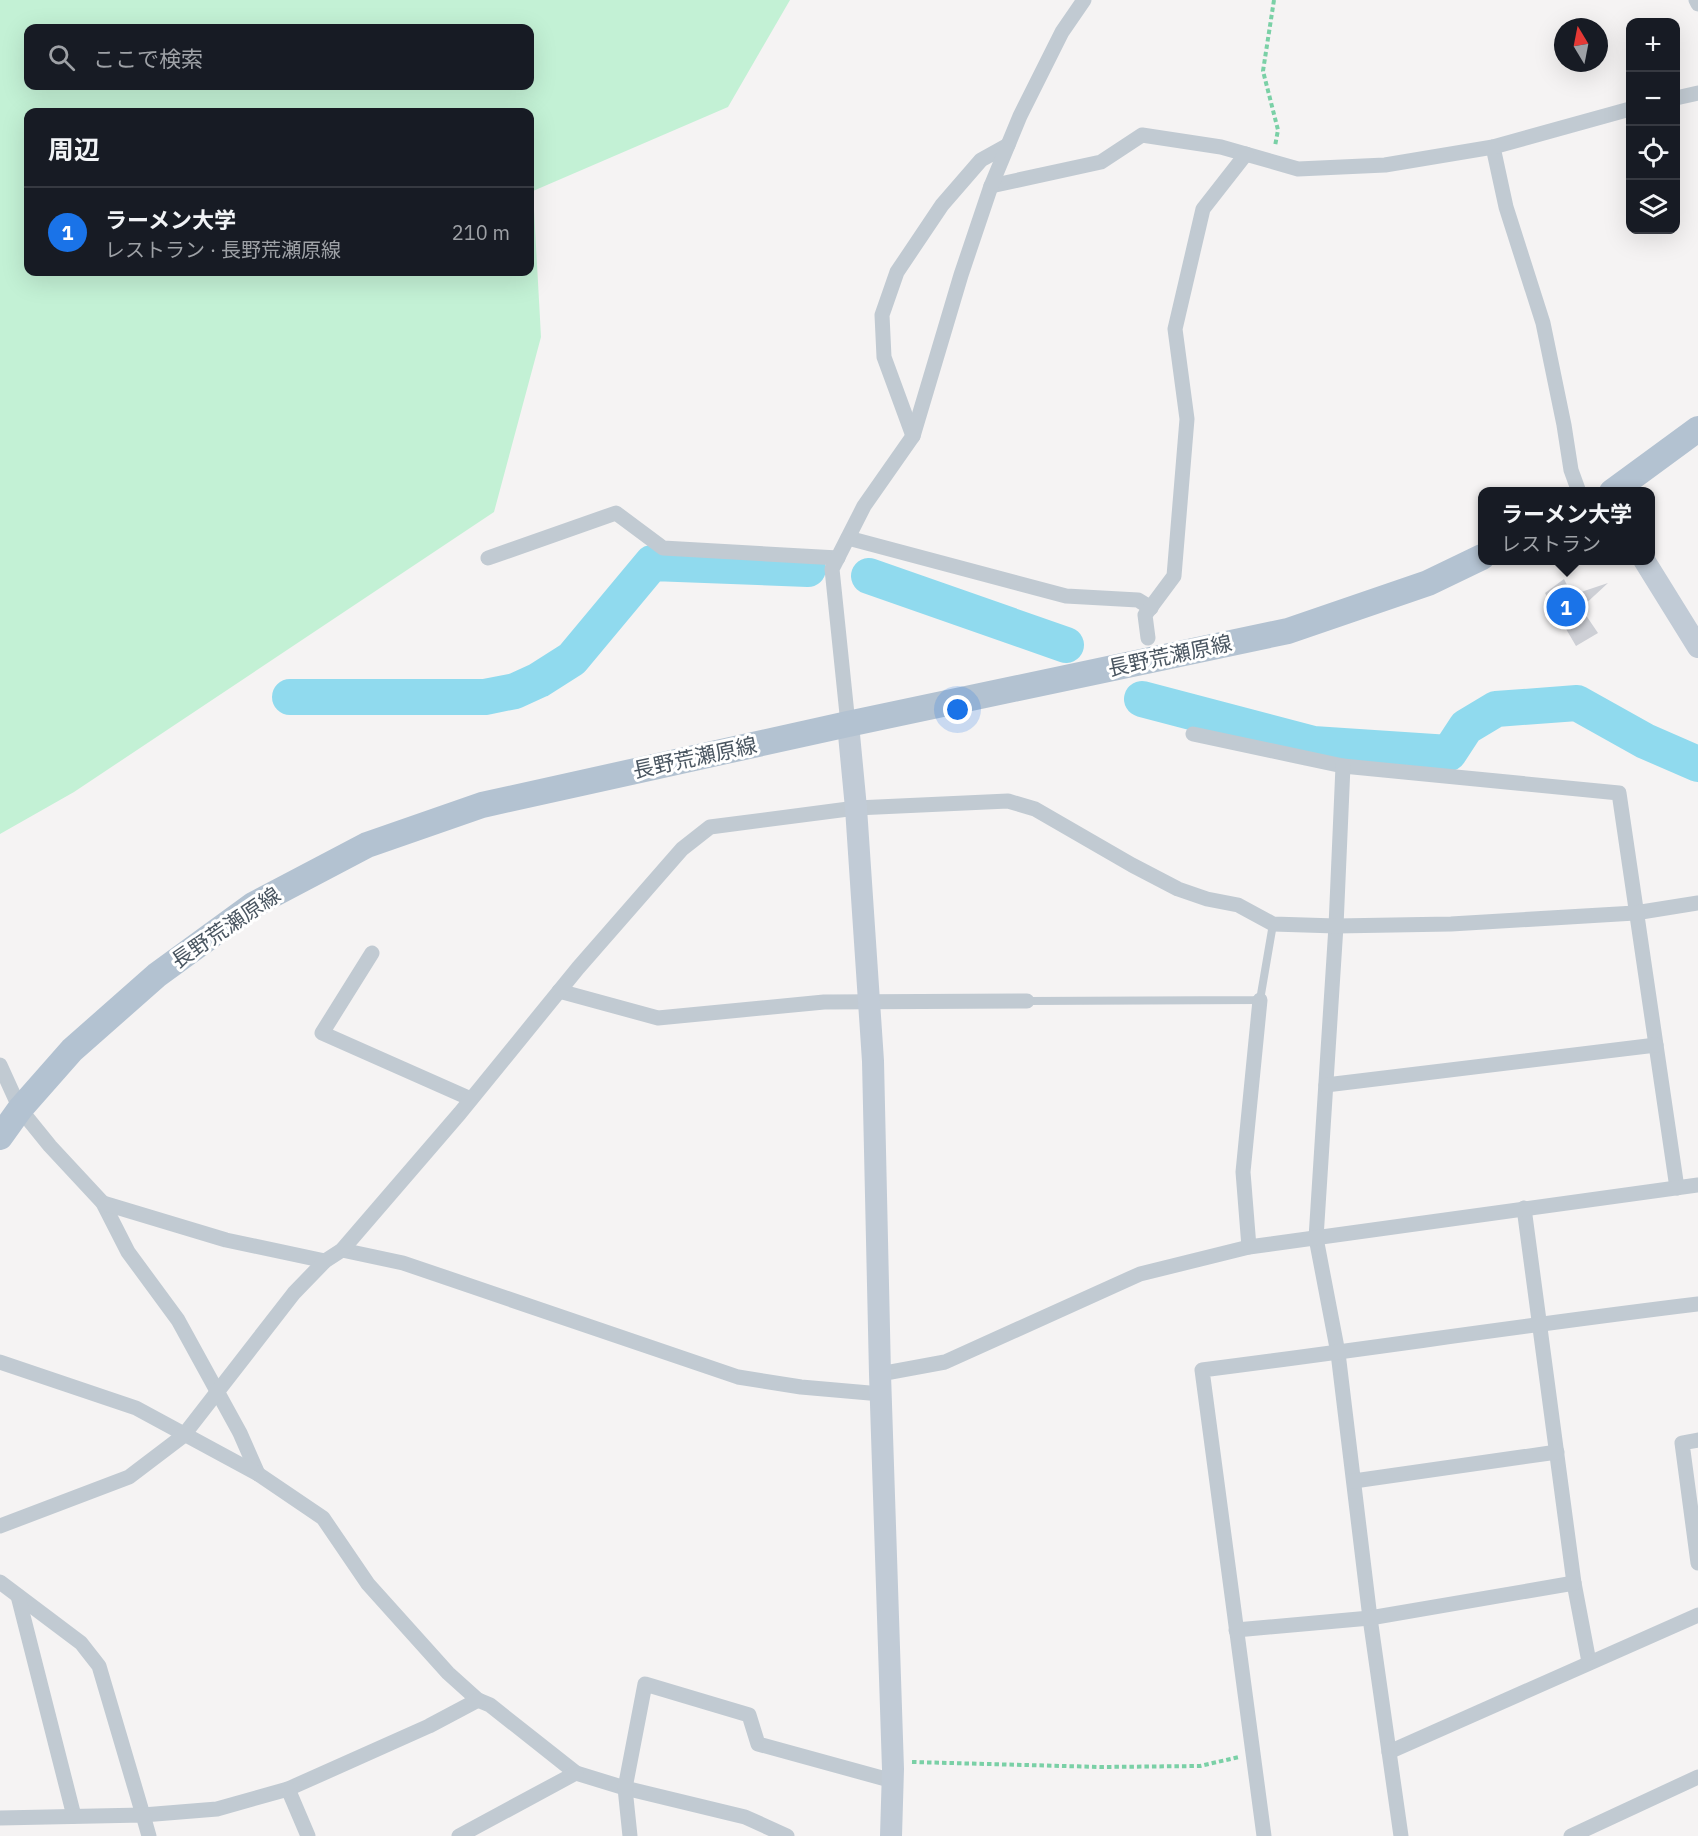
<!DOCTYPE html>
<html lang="ja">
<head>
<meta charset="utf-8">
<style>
	body { margin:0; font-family:"IBM Plex Sans","Noto Sans JP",sans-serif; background:#242831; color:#f1f3f6 }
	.controls { position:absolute; right:18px; top:18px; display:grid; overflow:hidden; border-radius:12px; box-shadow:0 6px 24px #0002 }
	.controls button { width:54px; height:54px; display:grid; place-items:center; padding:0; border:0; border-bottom:2px solid #363941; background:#171b24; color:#f1f3f6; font:30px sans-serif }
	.compass { position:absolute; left:1554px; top:18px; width:54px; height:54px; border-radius:50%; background:#171b24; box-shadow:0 6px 24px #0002; rotate:350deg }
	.you { position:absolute; left:958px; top:710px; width:21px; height:21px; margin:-15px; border:4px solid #fff; border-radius:50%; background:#1a73e8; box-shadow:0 0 0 9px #1a73e833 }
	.badge { display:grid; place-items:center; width:39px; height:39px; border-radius:50%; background:#1a73e8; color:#fff; font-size:20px; font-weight:700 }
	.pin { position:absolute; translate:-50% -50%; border:3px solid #fff; box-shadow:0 2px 6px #0006 }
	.popup { position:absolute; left:1478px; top:487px; width:177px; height:78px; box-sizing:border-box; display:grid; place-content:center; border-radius:12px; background:#171b24; filter:drop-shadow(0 2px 4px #0005); font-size:20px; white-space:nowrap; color:#9ea1a6 }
	.popup b { font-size:22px; color:#f1f3f6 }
	.popup::after { content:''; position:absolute; left:50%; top:100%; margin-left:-12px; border:12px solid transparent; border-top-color:#171b24 }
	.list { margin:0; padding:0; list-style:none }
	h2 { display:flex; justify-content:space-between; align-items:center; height:78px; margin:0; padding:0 24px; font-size:26px }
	h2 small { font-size:20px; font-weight:400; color:#9ea1a6 }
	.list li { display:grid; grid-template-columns:39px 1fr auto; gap:18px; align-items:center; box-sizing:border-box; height:90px; padding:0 24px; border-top:2px solid #363941 }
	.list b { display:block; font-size:22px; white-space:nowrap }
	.list p { margin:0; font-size:20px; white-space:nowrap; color:#9ea1a6 }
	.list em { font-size:20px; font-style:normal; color:#9ea1a6 }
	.icon { flex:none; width:33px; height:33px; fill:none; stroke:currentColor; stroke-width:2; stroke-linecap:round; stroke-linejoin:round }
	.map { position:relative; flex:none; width:1698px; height:1836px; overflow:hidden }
	.search { position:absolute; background:#171b24; box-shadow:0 6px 24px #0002; left:24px; top:24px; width:510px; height:66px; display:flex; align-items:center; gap:15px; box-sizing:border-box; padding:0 21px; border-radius:12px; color:#9ea1a6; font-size:22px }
	.panel { position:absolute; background:#171b24; box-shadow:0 6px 24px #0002; left:24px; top:108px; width:510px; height:168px; border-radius:12px }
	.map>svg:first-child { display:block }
	.green { fill:#c3f1d5; fill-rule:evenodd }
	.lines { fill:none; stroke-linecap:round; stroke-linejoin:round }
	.river { stroke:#90daee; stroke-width:36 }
	.building { fill:#cdcfd5 }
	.path { stroke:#7ad0a6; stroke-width:4; stroke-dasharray:4.5 3; stroke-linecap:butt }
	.lane { stroke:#c1cad2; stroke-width:8 }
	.street { stroke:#c1cad2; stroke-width:15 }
	.secondary { stroke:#c1cbd6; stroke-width:22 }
	.primary { stroke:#b3c2d1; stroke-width:26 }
	.labels { text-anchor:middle; stroke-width:6; stroke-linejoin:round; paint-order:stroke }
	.street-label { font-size:21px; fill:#4a5661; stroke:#fff }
</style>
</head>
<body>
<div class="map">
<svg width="1698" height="1836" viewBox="0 0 1698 1836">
	<rect width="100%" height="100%" fill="#f5f3f3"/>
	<!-- green -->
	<path class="green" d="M0,0h790l-62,107 -195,84 8,146 -47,175 -420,280 -74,42zM28,28h502v58h-502zM28,112h502v160h-502z"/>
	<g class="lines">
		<!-- river -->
		<g class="river">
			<path d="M869,576l197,69"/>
			<path d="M290,697h195l30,-6 24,-11 33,-21 80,-96 156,6"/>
			<path d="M1142,699l171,45 136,9 17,-26 30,-18 81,-6 68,38 53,23"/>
		</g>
	</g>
	<!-- building -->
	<path class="building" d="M1564,579l8,16 36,-12 -27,25 17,25 -22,13 -31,-53z"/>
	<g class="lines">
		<!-- path -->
		<g class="path">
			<path d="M1274,0l-11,71 15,59 -3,16"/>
			<path d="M912,1762l189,5 99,-1 39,-9"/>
		</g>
		<!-- lane -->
		<path class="lane" d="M1027,1001l233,-1 13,-76"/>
		<!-- street -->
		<g class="street">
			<path d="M1696,0l2,4"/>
			<path d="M1676,98l22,-5"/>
			<path d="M1493,147l13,60 37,116 21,102 7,45 8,22"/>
			<path d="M991,186l110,-24 41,-27 79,12 77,22 87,-4 108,-18 137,-38"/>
			<path d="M913,436l-29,-79 -2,-42 15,-43 45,-67 39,-45 27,-15"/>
			<path d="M848,538l218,58 72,4 13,8"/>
			<path d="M488,558l128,-45 47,35 175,10"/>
			<path d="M1148,638l-3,-23 29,-39 13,-157 -12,-90 28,-120 43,-55"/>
			<path d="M848,724l-16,-155 32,-63 49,-70 48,-161 30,-89 29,-70 42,-84 22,-32"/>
			<path d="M1193,734l150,32 276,27 58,395"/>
			<path d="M1343,766l-7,160 -20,312 22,115 32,265 31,218"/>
			<path d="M372,953l-50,80 149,66"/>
			<path d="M559,991l99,27 166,-16 203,-1"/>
			<path d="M0,1065l20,44 30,37 53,57 25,49 50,68 62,113 18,41"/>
			<path d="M1326,1085l330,-40"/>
			<path d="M103,1203l123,37 99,21"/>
			<path d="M1524,1208l50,375 15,79"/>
			<path d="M1249,1247l-6,-75 17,-172"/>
			<path d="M342,1250l61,13 335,114 63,10 80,7"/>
			<path d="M0,1362l136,46 122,66 65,44 45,66 80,89 30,27 12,5 86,68 49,15 120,29 42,19"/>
			<path d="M880,1374l65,-12 195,-88 109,-27 449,-62"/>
			<path d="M1698,1440l-16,3 16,120"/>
			<path d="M1354,1481l203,-29"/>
			<path d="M0,1526l129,-49 54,-41 111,-143 31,-32 17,-11 118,-137 118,-145 104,-119 28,-22 146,-19 152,-7 27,8 97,56 46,24 29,10 31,6 35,19 63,2 115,-2 184,-11 63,-10"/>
			<path d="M0,1582l81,61 18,23 44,149 74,-6 71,-20 141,-63 49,-26"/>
			<path d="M18,1596l56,220"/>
			<path d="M1236,1630l134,-12 204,-35"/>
			<path d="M1389,1752l309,-137"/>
			<path d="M288,1789l20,47"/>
			<path d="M0,1818l143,-3 6,21"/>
			<path d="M459,1836l117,-63"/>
			<path d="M630,1836l-5,-48 20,-104 104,31 9,29 135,37"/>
			<path d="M1264,1836l-62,-466c166,-21 330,-46 496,-66"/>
			<path d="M1571,1836l127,-59"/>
		</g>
		<!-- secondary -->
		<g class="secondary">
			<path d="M1644,560l54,87"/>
			<path d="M848,724l8,84 17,253 7,313 13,395 -2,67"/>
		</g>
		<!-- primary -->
		<g class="primary">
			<path d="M1612,492l86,-63"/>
			<path d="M0,1137l20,-28 52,-59 85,-75 96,-70 114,-60 115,-40 366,-81 440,-93 140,-48 54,-26"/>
		</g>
	</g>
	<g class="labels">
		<!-- street labels -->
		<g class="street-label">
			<text transform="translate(1170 656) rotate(-12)" y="7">長野荒瀬原線</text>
			<text transform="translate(695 758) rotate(-12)" y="7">長野荒瀬原線</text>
			<text transform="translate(226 928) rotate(-34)" y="7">長野荒瀬原線</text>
		</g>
	</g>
</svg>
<div class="controls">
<button>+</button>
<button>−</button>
<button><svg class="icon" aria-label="locate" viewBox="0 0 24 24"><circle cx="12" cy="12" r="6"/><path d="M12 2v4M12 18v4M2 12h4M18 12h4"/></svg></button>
<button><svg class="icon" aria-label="layers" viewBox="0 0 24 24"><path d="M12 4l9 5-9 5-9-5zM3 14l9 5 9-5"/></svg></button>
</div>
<svg class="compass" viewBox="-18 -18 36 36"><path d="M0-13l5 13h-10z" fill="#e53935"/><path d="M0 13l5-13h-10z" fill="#9ea1a6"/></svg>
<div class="you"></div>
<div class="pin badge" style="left:1566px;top:607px">1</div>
<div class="popup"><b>ラーメン大学</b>レストラン</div>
<div class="search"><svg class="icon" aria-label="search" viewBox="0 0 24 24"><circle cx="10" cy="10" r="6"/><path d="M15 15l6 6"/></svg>ここで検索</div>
<section class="panel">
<h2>周辺<small></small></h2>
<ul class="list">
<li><span class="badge">1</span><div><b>ラーメン大学</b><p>レストラン · 長野荒瀬原線</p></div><em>210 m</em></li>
</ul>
</section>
</div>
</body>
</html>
